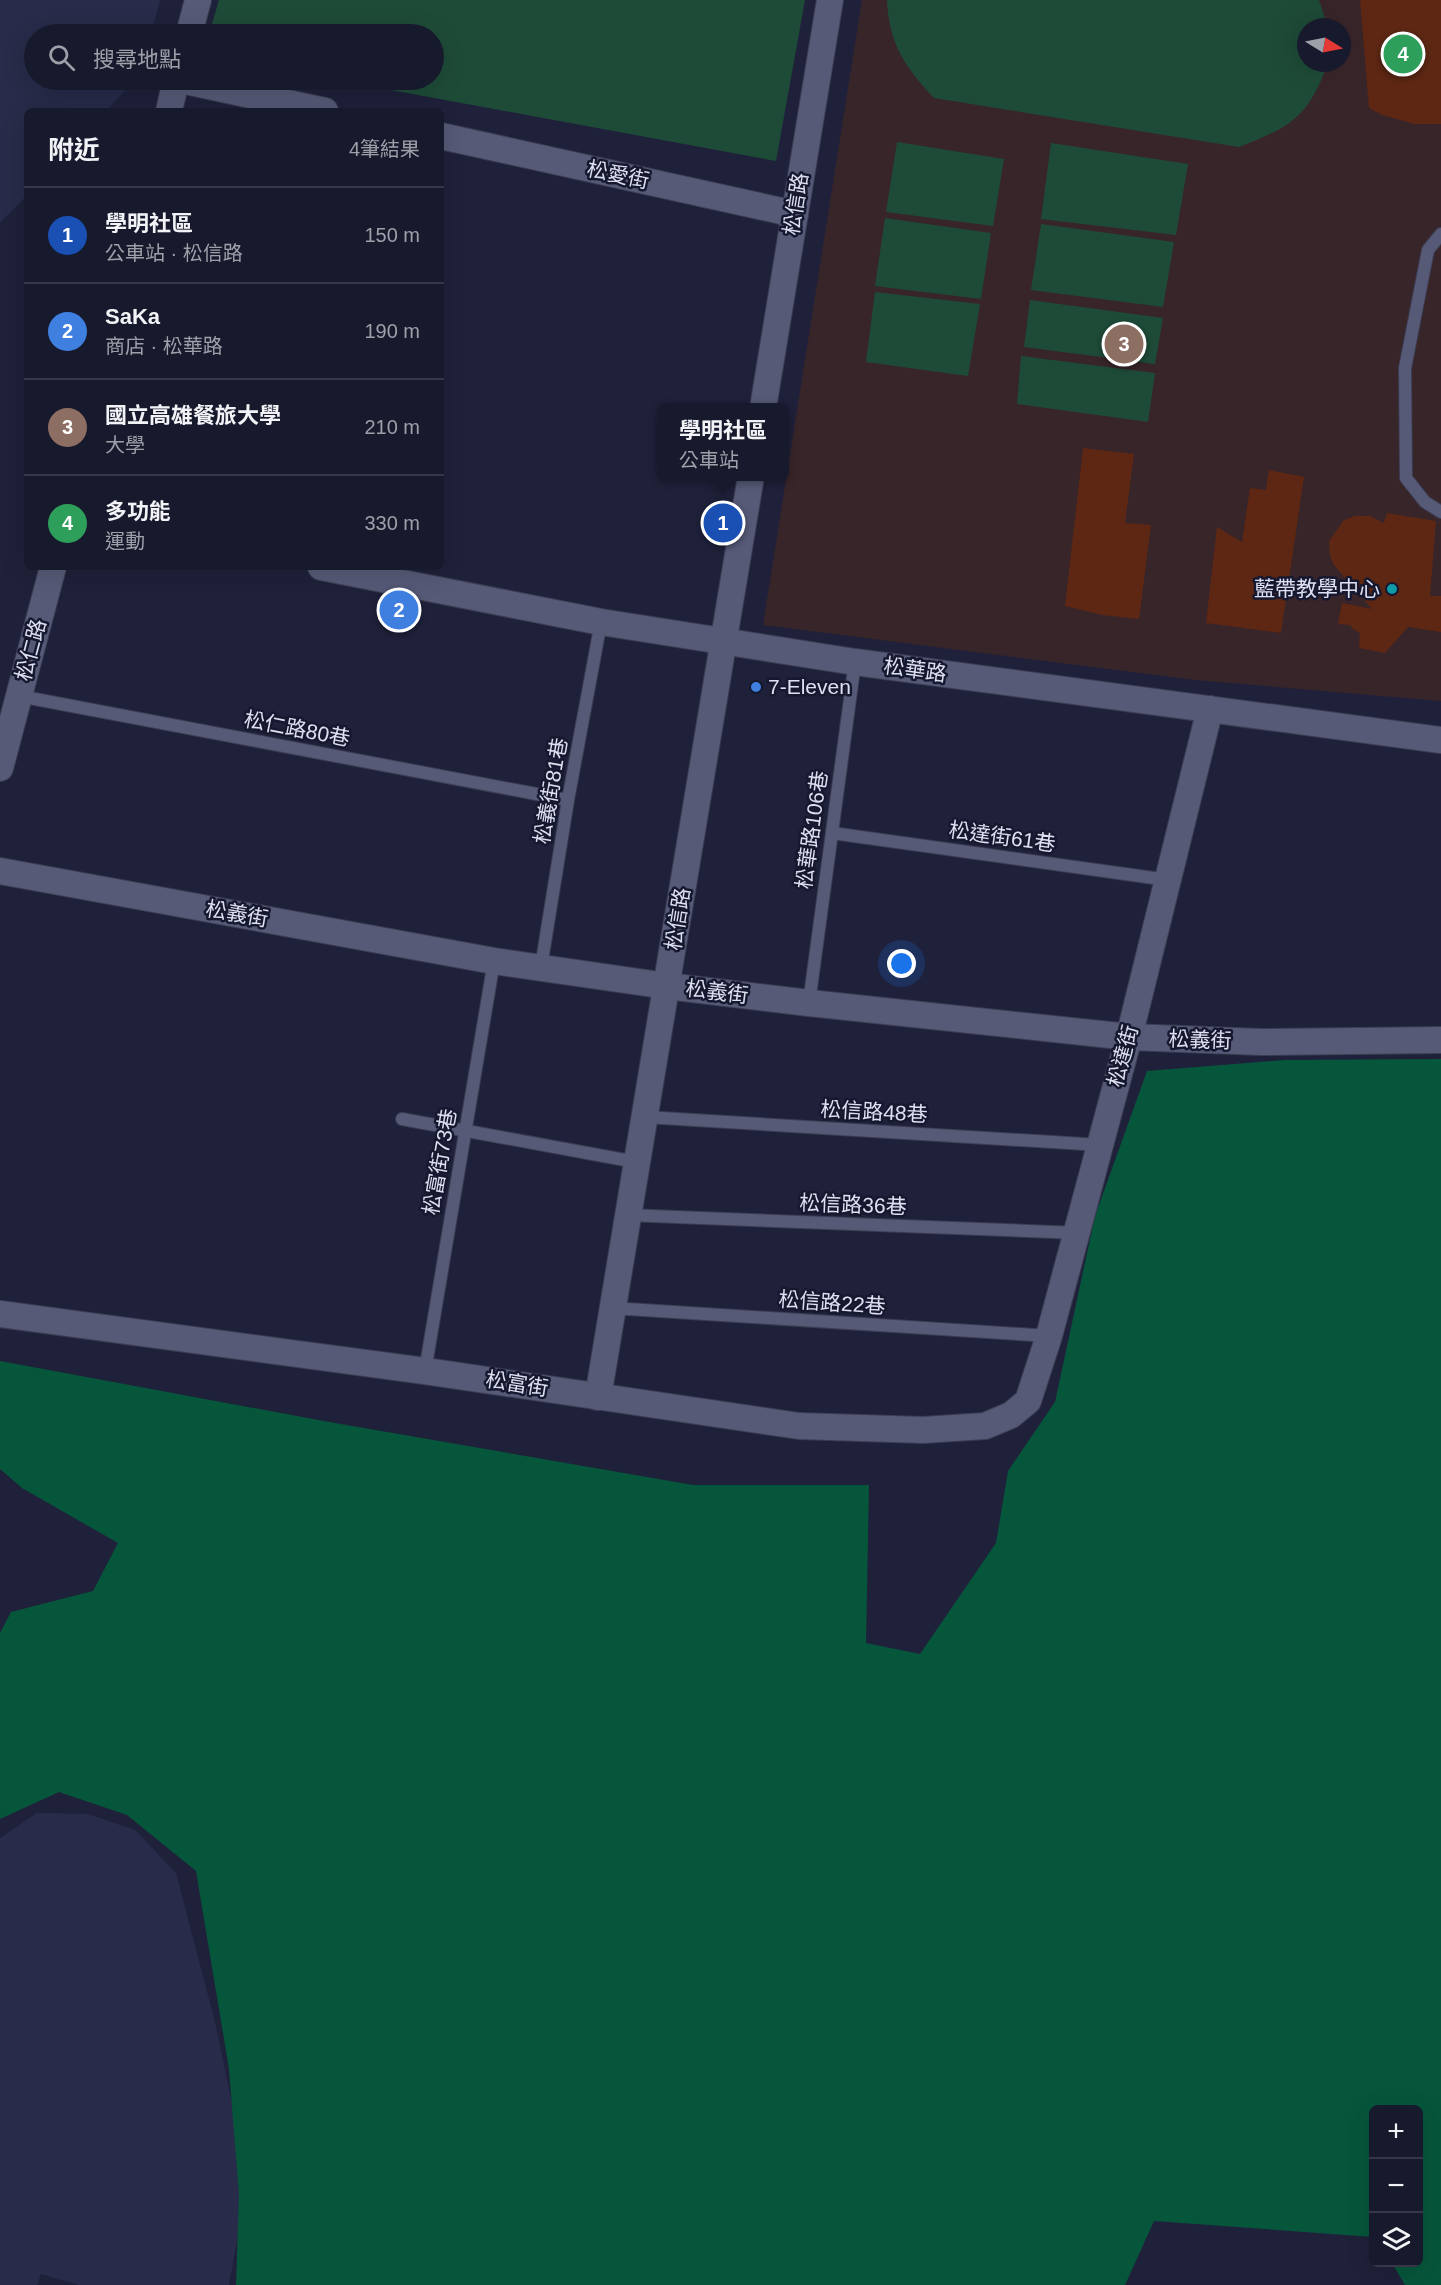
<!DOCTYPE html>
<html lang="zh-TW">
<head>
<meta charset="utf-8">
<style>
	body { margin:0; font-family:Helvetica,"Noto Sans TC",sans-serif; background:#242638; color:#f1f3f6 }
	.controls { position:absolute; right:18px; bottom:18px; display:grid; overflow:hidden; border-radius:9px; box-shadow:0 6px 24px #0002 }
	.controls button { width:54px; height:54px; display:grid; place-items:center; padding:0; border:0; border-bottom:2px solid #363848; background:#17192c; color:#f1f3f6; font:30px sans-serif }
	.compass { position:absolute; left:1297px; top:18px; width:54px; height:54px; border-radius:50%; background:#17192c; box-shadow:0 6px 24px #0002; rotate:100deg }
	.you { position:absolute; left:902px; top:964px; width:21px; height:21px; margin:-15px; border:4px solid #fff; border-radius:50%; background:#1a73e8; box-shadow:0 0 0 9px #1a73e833 }
	.badge { display:grid; place-items:center; width:39px; height:39px; border-radius:50%; background:#ee8bf8; color:#fff; font-size:20px; font-weight:700 }
	.pin { position:absolute; translate:-50% -50%; border:3px solid #fff; box-shadow:0 2px 6px #0006 }
	.popup { position:absolute; left:657px; top:403px; width:132px; height:78px; box-sizing:border-box; display:grid; place-content:center; border-radius:9px; background:#17192c; filter:drop-shadow(0 2px 4px #0005); font-size:20px; white-space:nowrap; color:#9ea0a9 }
	.popup b { font-size:22px; color:#f1f3f6 }
	.popup::after { content:''; position:absolute; left:50%; top:100%; margin-left:-12px; border:12px solid transparent; border-top-color:#17192c }
	.list { margin:0; padding:0; list-style:none }
	h2 { display:flex; justify-content:space-between; align-items:center; height:78px; margin:0; padding:0 24px; font-size:26px }
	h2 small { font-size:20px; font-weight:400; color:#9ea0a9 }
	.list li { display:grid; grid-template-columns:39px 1fr auto; gap:18px; align-items:center; box-sizing:border-box; height:96px; padding:0 24px; border-top:2px solid #363848 }
	.list b { display:block; font-size:22px; white-space:nowrap }
	.list p { margin:0; font-size:20px; white-space:nowrap; color:#9ea0a9 }
	.list em { font-size:20px; font-style:normal; color:#9ea0a9 }
	.icon { flex:none; width:33px; height:33px; fill:none; stroke:currentColor; stroke-width:2; stroke-linecap:round; stroke-linejoin:round }
	.map { position:relative; flex:none; width:1441px; height:2285px; overflow:hidden }
	.search { position:absolute; background:#17192c; box-shadow:0 6px 24px #0002; left:24px; top:24px; width:420px; height:66px; display:flex; align-items:center; gap:15px; box-sizing:border-box; padding:0 21px; border-radius:33px; color:#9ea0a9; font-size:22px }
	.panel { position:absolute; background:#17192c; box-shadow:0 6px 24px #0002; left:24px; top:108px; width:420px; height:462px; border-radius:9px }
	.map>svg:first-child { display:block }
	.built { fill:#282b49 }
	.education { fill:#382529; fill-rule:evenodd }
	.green { fill:#1e4b38 }
	.forest { fill:#06563b }
	.building { fill:#5d2713 }
	.lines { fill:none; stroke-linecap:round; stroke-linejoin:round }
	.service-casing { stroke:#3c3d53; stroke-width:14 }
	.minor-casing { stroke:#3c3d53; stroke-width:28 }
	.service { stroke:#565a77; stroke-width:12 }
	.minor { stroke:#565a77; stroke-width:26 }
	.culture-dot { fill:#0f9aa8; stroke:#161830; stroke-width:2 }
	.shop-dot { fill:#3f7fe0; stroke:#161830; stroke-width:2 }
	.labels { text-anchor:middle; stroke-width:5; stroke-linejoin:round; paint-order:stroke }
	.street-label { font-size:21px; fill:#dde0f1; stroke:#161830 }
	.poi-label { font-size:21px; fill:#dde0f1; stroke:#161830; text-anchor:end }
</style>
</head>
<body>
<div class="map">
<svg width="1441" height="2285" viewBox="0 0 1441 2285">
	<rect width="100%" height="100%" fill="#1f213a"/>
	<!-- built -->
	<g class="built">
		<path d="M0,0h160l-9,34h-117v46h101l-29,31h-79v84l-27,28z"/>
		<path d="M37,1813l51,1 47,16 41,43 39,149 33,158 -19,105h-150l-38,-11 -4,11h-37v-447z"/>
	</g>
	<!-- education -->
	<path class="education" d="M862,0h579v701l-246,-21 -432,-55zM1306,27h36v36h-36z"/>
	<!-- green -->
	<g class="green">
		<path d="M219,0h586l-29,161 -439,-81h97v-46h-225z"/>
		<path d="M887,0h432l9,27h-22v36h22c-21,56 -36,63 -89,84l-305,-49c-29,-31 -45,-54 -47,-98z"/>
		<path d="M897,142l107,17 -11,67 -107,-14z"/>
		<path d="M1051,143l137,21 -12,71 -135,-16z"/>
		<path d="M885,218l106,15 -10,66 -106,-13z"/>
		<path d="M1041,224l133,18 -11,65 -132,-17z"/>
		<path d="M875,292l105,12 -12,72 -102,-14z"/>
		<path d="M1030,300l133,18 -8,46 -131,-17z"/>
		<path d="M1021,356l134,17 -7,49 -131,-18z"/>
	</g>
	<!-- forest -->
	<path class="forest" d="M1441,1059v1226h-36l-13,-22 26,-1v-152h-44l-1,127 -219,-16 -29,64h-889l3,-90 -10,-126 -33,-198 -69,-56 -68,-23 -59,27v-186l11,-21 82,-21 25,-48 -96,-55 -22,-19v-108l329,61 364,63h176l-3,158 54,11 76,-111 12,-72 47,-69 40,-186 52,-145 138,-11z"/>
	<!-- building -->
	<g class="building">
		<path d="M1360,0h81v124h-26l-33,-9 -13,-7z"/>
		<path d="M1083,448l51,6 -9,69 26,2 -12,94 -37,-4 -37,-9z"/>
		<path d="M1269,470l35,7 -23,156 -75,-10 11,-96 25,15 8,-54 16,2z"/>
		<path d="M1387,513l49,8 -6,75h11v36l-33,-5 -23,26 -26,-5 1,-15 -7,-4 -3,-4 -12,-1 4,-21 30,6 -38,-44 -4,-9 -1,-15 15,-21 11,-4h15l14,7z"/>
	</g>
	<g class="lines">
		<defs>
			<g id="service">
				<path d="M1441,234l-13,16 -23,118 1,110 19,24 16,10"/>
				<path d="M19,696l549,104"/>
				<path d="M832,833l336,47"/>
				<path d="M541,967l27,-167 33,-178"/>
				<path d="M809,1003l46,-341"/>
				<path d="M645,1117l455,28"/>
				<path d="M402,1119l234,43"/>
				<path d="M627,1215l451,18"/>
				<path d="M612,1308l437,28"/>
				<path d="M425,1371l69,-410"/>
			</g>
			<g id="minor">
				<path d="M189,34l9,-34"/>
				<path d="M181,80l144,31"/>
				<path d="M169,111l7,-31"/>
				<path d="M441,136l354,78"/>
				<path d="M763,408l67,-408"/>
				<path d="M321,567l280,55 254,40 586,78"/>
				<path d="M0,768l53,-201"/>
				<path d="M0,871l494,90 173,25 142,17 320,34 132,5 180,-2"/>
				<path d="M0,1314l425,57 374,55 124,4 62,-4 26,-11 17,-14 21,-65 80,-299 81,-328"/>
				<path d="M598,1397l153,-921"/>
			</g>
		</defs>
		<!-- service casing -->
		<use href="#service" class="service-casing"/>
		<!-- minor casing -->
		<use href="#minor" class="minor-casing"/>
		<!-- service -->
		<use href="#service" class="service"/>
		<!-- minor -->
		<use href="#minor" class="minor"/>
	</g>
	<!-- markers -->
	<circle class="culture-dot" cx="1392" cy="589" r="6"/>
	<circle class="shop-dot" cx="756" cy="687" r="6"/>
	<g class="labels">
		<!-- street labels -->
		<g class="street-label">
			<text transform="translate(618 175) rotate(12)" y="7">松愛街</text>
			<text transform="translate(796 204) rotate(-81)" y="7">松信路</text>
			<text transform="translate(31 650) rotate(-75)" y="7">松仁路</text>
			<text transform="translate(915 670) rotate(8)" y="7">松華路</text>
			<text transform="translate(297 729) rotate(11)" y="7">松仁路80巷</text>
			<text transform="translate(551 791) rotate(-80)" y="7">松義街81巷</text>
			<text transform="translate(812 830) rotate(-82)" y="7">松華路106巷</text>
			<text transform="translate(1002 837) rotate(8)" y="7">松達街61巷</text>
			<text transform="translate(237 914) rotate(10)" y="7">松義街</text>
			<text transform="translate(678 919) rotate(-81)" y="7">松信路</text>
			<text transform="translate(717 992) rotate(7)" y="7">松義街</text>
			<text transform="translate(1200 1040) rotate(2)" y="7">松義街</text>
			<text transform="translate(1123 1056) rotate(-75)" y="7">松達街</text>
			<text transform="translate(874 1112) rotate(3)" y="7">松信路48巷</text>
			<text transform="translate(440 1162) rotate(-80)" y="7">松富街73巷</text>
			<text transform="translate(853 1205) rotate(2)" y="7">松信路36巷</text>
			<text transform="translate(832 1303) rotate(4)" y="7">松信路22巷</text>
			<text transform="translate(517 1384) rotate(9)" y="7">松富街</text>
		</g>
		<!-- poi labels -->
		<g class="poi-label">
			<text x="1380" y="596">藍帶教學中心</text>
			<text x="768" y="694" text-anchor="start">7-Eleven</text>
		</g>
	</g>
</svg>
<div class="controls">
<button>+</button>
<button>−</button>
<button><svg class="icon" aria-label="layers" viewBox="0 0 24 24"><path d="M12 4l9 5-9 5-9-5zM3 14l9 5 9-5"/></svg></button>
</div>
<svg class="compass" viewBox="-18 -18 36 36"><path d="M0-13l5 13h-10z" fill="#e53935"/><path d="M0 13l5-13h-10z" fill="#9ea0a9"/></svg>
<div class="you"></div>
<div class="pin badge" style="left:723px;top:523px;background:#1a4fb4">1</div>
<div class="popup"><b>學明社區</b>公車站</div>
<div class="pin badge" style="left:399px;top:610px;background:#3f7fe0">2</div>
<div class="pin badge" style="left:1124px;top:344px;background:#8d6e63">3</div>
<div class="pin badge" style="left:1403px;top:54px;background:#2e9e5b">4</div>
<div class="search"><svg class="icon" aria-label="search" viewBox="0 0 24 24"><circle cx="10" cy="10" r="6"/><path d="M15 15l6 6"/></svg>搜尋地點</div>
<section class="panel">
<h2>附近<small>4筆結果</small></h2>
<ul class="list">
<li><span class="badge" style="background:#1a4fb4">1</span><div><b>學明社區</b><p>公車站 · 松信路</p></div><em>150 m</em></li>
<li><span class="badge" style="background:#3f7fe0">2</span><div><b>SaKa</b><p>商店 · 松華路</p></div><em>190 m</em></li>
<li><span class="badge" style="background:#8d6e63">3</span><div><b>國立高雄餐旅大學</b><p>大學</p></div><em>210 m</em></li>
<li><span class="badge" style="background:#2e9e5b">4</span><div><b>多功能</b><p>運動</p></div><em>330 m</em></li>
</ul>
</section>
</div>
</body>
</html>
